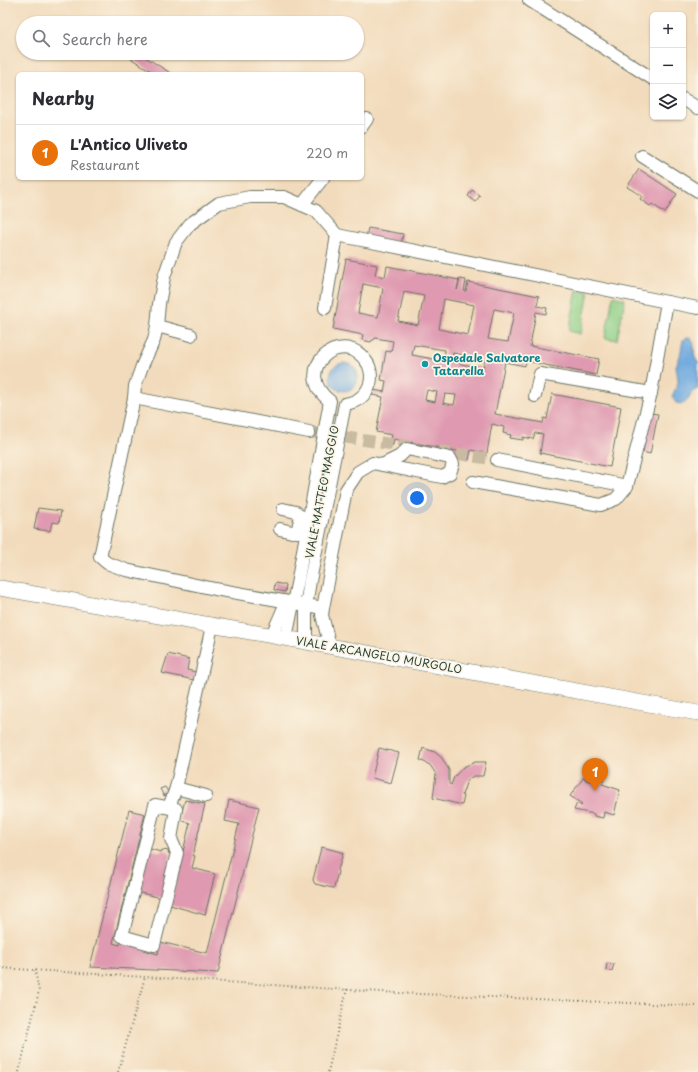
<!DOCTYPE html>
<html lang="en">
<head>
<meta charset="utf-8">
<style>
	body { margin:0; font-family:"Playpen Sans",sans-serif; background:#f2f2f3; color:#2b2b33 }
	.controls { position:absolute; right:12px; top:12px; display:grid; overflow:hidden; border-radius:6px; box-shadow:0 1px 3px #0004 }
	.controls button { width:36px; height:36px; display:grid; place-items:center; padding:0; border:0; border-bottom:1px solid #e1e1e2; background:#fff; color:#2b2b33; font:20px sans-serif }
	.you { position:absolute; left:417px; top:498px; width:14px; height:14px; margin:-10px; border:3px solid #fff; border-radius:50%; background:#1a73e8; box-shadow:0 0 0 6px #1a73e833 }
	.badge { display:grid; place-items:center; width:26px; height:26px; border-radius:50%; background:#c8321e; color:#fff; font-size:13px; font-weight:700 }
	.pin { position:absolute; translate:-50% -33px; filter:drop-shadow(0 1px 2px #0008) }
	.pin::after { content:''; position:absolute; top:21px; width:14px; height:12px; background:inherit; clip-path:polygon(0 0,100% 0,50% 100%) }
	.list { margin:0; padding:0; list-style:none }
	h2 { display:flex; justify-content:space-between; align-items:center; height:52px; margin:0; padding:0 16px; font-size:17px }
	h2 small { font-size:13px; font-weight:400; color:#7c7c81 }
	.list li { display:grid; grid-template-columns:26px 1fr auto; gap:12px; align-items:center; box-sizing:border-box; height:56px; padding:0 16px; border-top:1px solid #e1e1e2 }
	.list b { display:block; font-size:15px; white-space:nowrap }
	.list p { margin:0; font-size:13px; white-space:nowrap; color:#7c7c81 }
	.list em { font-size:13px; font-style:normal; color:#7c7c81 }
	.icon { flex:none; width:22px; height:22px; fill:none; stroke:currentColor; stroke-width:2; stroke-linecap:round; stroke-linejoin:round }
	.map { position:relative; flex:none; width:698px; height:1072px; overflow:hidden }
	.search { position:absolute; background:#fff; box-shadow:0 1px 3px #0004; left:16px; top:16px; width:348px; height:44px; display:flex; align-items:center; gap:10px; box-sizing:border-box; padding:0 14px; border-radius:22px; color:#7c7c81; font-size:15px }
	.panel { position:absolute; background:#fff; box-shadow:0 1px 3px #0004; left:16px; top:72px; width:348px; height:108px; border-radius:6px }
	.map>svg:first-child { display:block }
	.green { fill:#8fcf87; stroke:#57865e }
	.water { fill:#6ea9df; stroke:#46738a }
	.building { fill:#df99b0; fill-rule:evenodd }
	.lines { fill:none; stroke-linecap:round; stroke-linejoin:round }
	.minor-tunnel { stroke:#c8bba1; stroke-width:12; stroke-dasharray:12 6; stroke-linecap:butt }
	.minor-casing { stroke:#697464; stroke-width:14 }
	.major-casing { stroke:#697464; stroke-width:16 }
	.path { stroke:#697464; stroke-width:2; stroke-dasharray:1 3; stroke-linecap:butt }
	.minor { stroke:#fff; stroke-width:12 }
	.major { stroke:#fff; stroke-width:15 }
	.culture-dot { fill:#0f9aa8; stroke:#fcf5e5; stroke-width:1.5 }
	.labels { text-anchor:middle; stroke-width:3.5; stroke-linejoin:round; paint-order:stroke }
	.culture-label { font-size:11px; font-weight:bold; fill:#0d838f; stroke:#fcf5e5; text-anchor:start }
	.street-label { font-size:11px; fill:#1f3d34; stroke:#fcf5e5 }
</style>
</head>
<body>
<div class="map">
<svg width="698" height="1072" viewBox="0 0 698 1072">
	<rect width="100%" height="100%" fill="#fcf5e5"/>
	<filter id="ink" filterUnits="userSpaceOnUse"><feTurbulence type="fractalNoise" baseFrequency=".025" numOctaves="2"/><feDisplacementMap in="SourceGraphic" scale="8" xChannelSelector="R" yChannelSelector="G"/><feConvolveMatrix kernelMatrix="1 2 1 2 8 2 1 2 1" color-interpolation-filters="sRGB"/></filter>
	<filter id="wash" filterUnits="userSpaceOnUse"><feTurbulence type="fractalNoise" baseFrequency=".012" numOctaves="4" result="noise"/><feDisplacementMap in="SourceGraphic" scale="16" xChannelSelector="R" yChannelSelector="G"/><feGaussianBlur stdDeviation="0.9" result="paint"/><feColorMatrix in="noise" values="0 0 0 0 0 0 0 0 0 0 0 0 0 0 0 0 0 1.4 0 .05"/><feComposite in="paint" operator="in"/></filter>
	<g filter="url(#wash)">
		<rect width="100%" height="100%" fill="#f2dbbc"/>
		<!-- green -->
		<g class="green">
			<path d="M577,290l12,2 -8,42 -12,-3z"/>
			<path d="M613,296l12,3 -8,41 -12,-2z"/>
		</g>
		<!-- water -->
		<g class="water">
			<path d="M686,338h4c8,6 0,17 8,24v27c-9,2 -8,12 -16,15l-6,-1 -4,-7 6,-12v-5l-2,-13 4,-10 3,-16z"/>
			<circle cx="344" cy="377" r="14"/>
		</g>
		<g id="blocks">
			<!-- building -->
			<g class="building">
				<path d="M133,53h6l33,21h-16l-26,-16z"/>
				<path d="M639,169l38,25 -12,19 -13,-9 -2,2 -10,-7 2,-3 -15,-9z"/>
				<path d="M472,190l8,6 -5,6 -7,-6z"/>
				<path d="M368,228l35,6 -2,10 -35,-7z"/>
				<path d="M346,259l31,6 -2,10 10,2 2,-11 72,14 -2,10 3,-11 6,1 -2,11h2l2,-9 71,14 -2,10 10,2 -1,6 -10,-2 -6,34 69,13 -3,16 -70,-14 -1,5 -20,-4 -10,52 48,9 1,-5 3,1 5,-25 69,13 -11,60 -70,-14 3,-19 -8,-1 -2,6 -10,-2v3l-13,-2 1,-3 -8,-2 1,-6 -12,-3 -5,29 -16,-3 -2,10 -3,-1 1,-6 -73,-14 -1,6h-3l2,-10 -16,-3 7,-35 -11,-2 1,-5 11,2 2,-11 -5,-1 5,-29 5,1 2,-11 -18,-3 -1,2h-2l-1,2 -9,-2 1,-5 -30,-6zM363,284l20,4 -5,29 -20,-4zM404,292l20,4 -6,29 -20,-4zM444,299l30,6 -6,30 -29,-6zM494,309l20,4 -6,29 -20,-3zM414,345l31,5 -1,11 -32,-6zM453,353l32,6 -2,9 -32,-6zM427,390l10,2 -2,10 -10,-2zM445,394l11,1 -2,10 -11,-2z"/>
				<path d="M650,413l8,1 -8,40 -7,-2z"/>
				<path d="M329,426l8,1 -29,149 -8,-1z"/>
				<path d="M38,508l23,3 -2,12 -7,-1 -2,9 -16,-2z"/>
				<path d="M275,583l11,2 -1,7 -11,-2z"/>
				<path d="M168,654l21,5 -2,11 9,2 -2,8 -32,-7z"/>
				<path d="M379,748l20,5 -8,30 -19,-5z"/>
				<path d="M423,748l12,4 7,6 7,12v14l2,1 3,-8 9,-10 12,-5h11l-3,14h-9l-4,2 -4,5 -4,12 2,1 -2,9 -29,-7 3,-24 -6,-9 -10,-5z"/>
				<path d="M584,777l2,3 5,1 1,-4 12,3 -2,4 18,6 -6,25 -10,-3 -1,6 -9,-2v-2l-20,-4 3,-7 4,3 1,-2 -12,-8z"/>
				<path d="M165,787l4,6 -5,3 -4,-7z"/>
				<path d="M185,800l20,4 -12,51 2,1 -3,12 23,6 -10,41 -35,-10 20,-82 -10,-3z"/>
				<path d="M229,800l30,7 -41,166 -128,-6 39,-157 16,4 -32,129 7,2 1,-5 23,6 -1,4 15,4 2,-12 47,11 32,-129 -14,-3z"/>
				<path d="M322,847l19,5v1h2l-4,14 -2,3 1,2 -4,16h-1l-18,-4 -2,-4 8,-32z"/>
				<path d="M150,849l11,3 1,-2 7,1 -1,2 3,1 -9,44 -26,-6z"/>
				<path d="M607,963l7,1 -2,7 -6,-1z"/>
			</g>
		</g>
	</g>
	<g filter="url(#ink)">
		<use href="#blocks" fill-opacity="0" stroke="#697464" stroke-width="1"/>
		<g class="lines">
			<!-- minor-tunnel -->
			<g class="minor-tunnel">
				<path d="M309,432l108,16"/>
				<path d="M439,451l58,9"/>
			</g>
			<defs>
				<g id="minor">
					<path d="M529,0l124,79"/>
					<path d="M683,99l15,9"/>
					<path d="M362,126l5,-7"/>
					<path d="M642,156l56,35"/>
					<path d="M302,205l21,-27"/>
					<path d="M667,302l31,6"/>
					<path d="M325,308l12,-73"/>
					<path d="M157,326l34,9"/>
					<path d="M535,396l5,-22 111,19"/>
					<path d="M134,398l175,34"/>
					<path d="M473,482l128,23 15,-6 11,-13"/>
					<path d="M283,509l13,3"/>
					<path d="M280,529l12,3"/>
					<path d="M297,532l4,-16"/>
					<path d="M323,608l-108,-19 -89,-19 -19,-7 -7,-6 34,-159 1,-12 7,-20 12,-26 3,-14 2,-22 5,-27 12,-35 14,-18 29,-21 31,-6h34l32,14 21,24 330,67 -16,91 -24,93 -130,-26"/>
					<path d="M272,635l14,-32"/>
					<path d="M286,638l12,-59 32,-178c-40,-30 11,-75 36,-40 5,6 6,16 4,23 -4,12 -13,18 -25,20l-35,177 -4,25v36"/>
					<path d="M330,647l-8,-32 1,-7 23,-118 12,-18 15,-9 9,2 60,12 8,-4 3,-9 -3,-6 -43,-9 -7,7 -18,9"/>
					<path d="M176,788l30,8"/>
					<path d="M155,805l21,4 -5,30 6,14 -23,92 -32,-9z"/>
					<path d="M169,807l7,-19 36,-162"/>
				</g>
				<path id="major" d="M0,588l268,47 430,78"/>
			</defs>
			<!-- minor casing -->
			<use href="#minor" class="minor-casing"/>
			<!-- major casing -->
			<use href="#major" class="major-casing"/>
			<!-- path -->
			<g class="path">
				<path d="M0,968l398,25 300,13"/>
				<path d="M19,1072l20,-81 -4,-21"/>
				<path d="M118,1072l27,-95"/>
				<path d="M328,1072l19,-83"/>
			</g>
			<!-- minor -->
			<use href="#minor" class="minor"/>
			<!-- major -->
			<use href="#major" class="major"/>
		</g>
	</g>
	<!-- markers -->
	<circle class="culture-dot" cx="425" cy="364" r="4"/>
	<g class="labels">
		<!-- culture labels -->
		<g class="culture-label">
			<text x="433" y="362">Ospedale Salvatore<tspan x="433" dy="13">Tatarella</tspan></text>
		</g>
		<!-- street labels -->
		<g class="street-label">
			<text transform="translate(322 492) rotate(-79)" y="4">VIALE MATTEO MAGGIO</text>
			<text transform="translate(379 655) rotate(10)" y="4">VIALE ARCANGELO MURGOLO</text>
		</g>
	</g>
</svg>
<div class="controls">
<button>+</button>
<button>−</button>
<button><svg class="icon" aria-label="layers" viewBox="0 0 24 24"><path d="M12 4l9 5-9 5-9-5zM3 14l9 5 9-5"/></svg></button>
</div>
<div class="you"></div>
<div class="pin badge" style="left:595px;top:791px;background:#e8710a">1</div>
<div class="search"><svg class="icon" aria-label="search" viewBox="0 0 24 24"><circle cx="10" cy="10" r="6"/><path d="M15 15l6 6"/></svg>Search here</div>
<section class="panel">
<h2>Nearby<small></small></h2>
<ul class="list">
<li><span class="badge" style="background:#e8710a">1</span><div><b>L'Antico Uliveto</b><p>Restaurant</p></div><em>220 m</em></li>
</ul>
</section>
</div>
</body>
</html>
